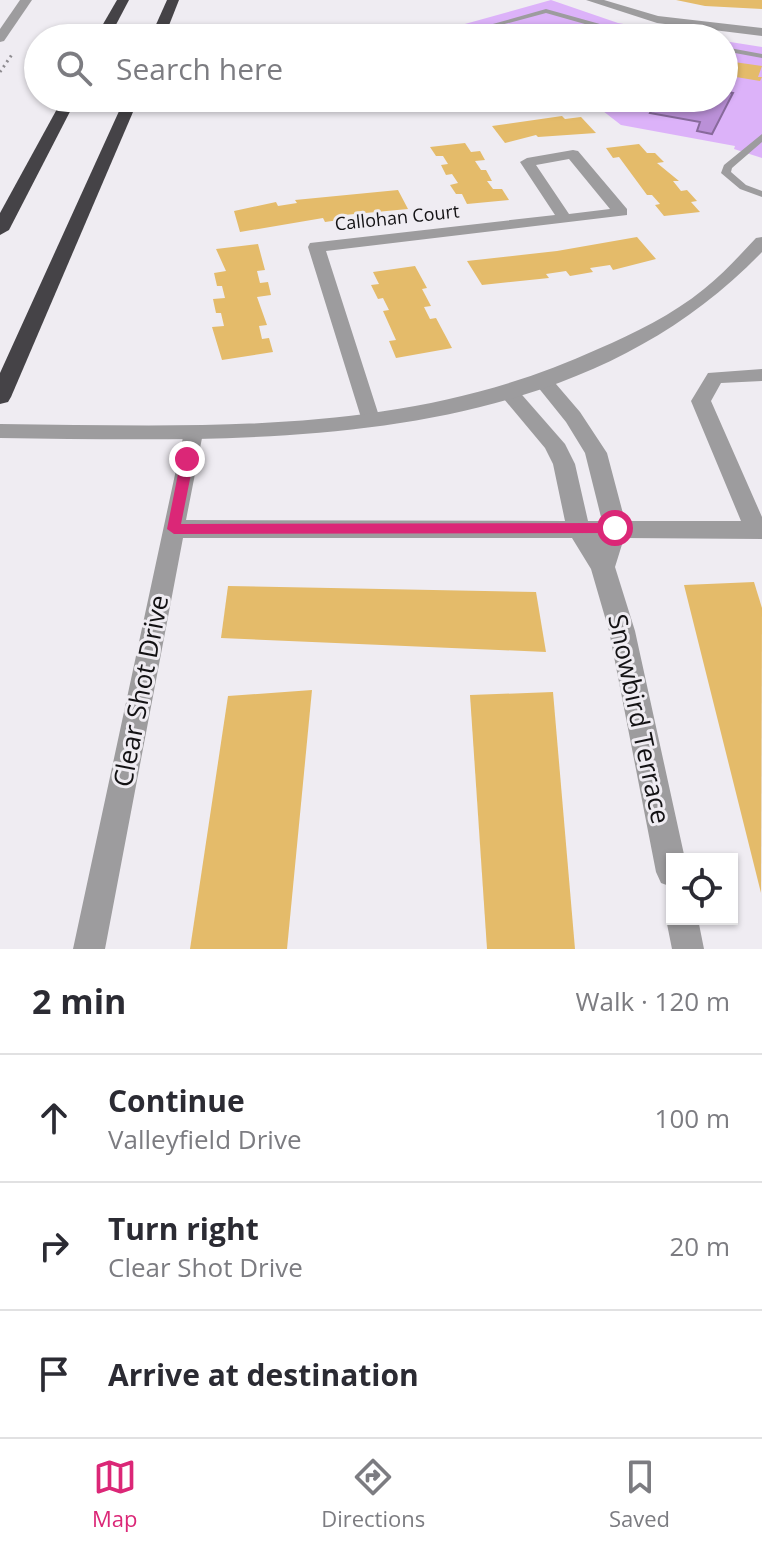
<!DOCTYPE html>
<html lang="en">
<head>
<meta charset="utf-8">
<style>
	body { margin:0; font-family:"Open Sans",sans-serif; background:#f7f7f7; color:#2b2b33 }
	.controls { position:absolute; right:24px; bottom:24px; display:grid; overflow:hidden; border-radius:0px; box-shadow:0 2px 6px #0004 }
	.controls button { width:72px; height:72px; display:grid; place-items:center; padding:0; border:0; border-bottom:2px solid #e1e1e2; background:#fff; color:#2b2b33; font:40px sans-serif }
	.stop { position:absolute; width:24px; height:24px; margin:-18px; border:6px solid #db2777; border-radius:50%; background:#fff }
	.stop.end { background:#db2777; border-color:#fff; box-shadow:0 2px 8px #0008 }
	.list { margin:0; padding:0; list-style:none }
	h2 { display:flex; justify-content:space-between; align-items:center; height:104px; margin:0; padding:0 32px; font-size:34px }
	h2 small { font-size:26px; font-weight:400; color:#7c7c81 }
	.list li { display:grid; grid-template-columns:52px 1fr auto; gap:24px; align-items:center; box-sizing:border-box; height:128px; padding:0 32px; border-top:2px solid #e1e1e2 }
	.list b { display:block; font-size:30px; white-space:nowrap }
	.list p { margin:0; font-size:26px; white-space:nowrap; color:#7c7c81 }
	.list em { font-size:26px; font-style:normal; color:#7c7c81 }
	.icon { flex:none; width:44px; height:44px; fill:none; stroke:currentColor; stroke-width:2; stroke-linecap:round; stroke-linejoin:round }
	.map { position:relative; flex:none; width:762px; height:949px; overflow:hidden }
	.search { position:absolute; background:#fff; box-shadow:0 2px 6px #0004; left:24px; right:24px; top:24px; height:88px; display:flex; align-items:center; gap:20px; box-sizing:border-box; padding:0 28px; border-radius:44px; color:#7c7c81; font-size:30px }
	.sheet { height:488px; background:#fff }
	nav { display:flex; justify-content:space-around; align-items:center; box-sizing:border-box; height:112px; border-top:2px solid #e1e1e2; background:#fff; font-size:22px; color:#7c7c81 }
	nav a { display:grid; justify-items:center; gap:4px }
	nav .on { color:#db2777 }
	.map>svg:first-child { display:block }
	.green { fill:#dcb2f9 }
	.water { fill:#ba90d7; stroke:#886a9c; stroke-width:2 }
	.building { fill:#e4bb6a }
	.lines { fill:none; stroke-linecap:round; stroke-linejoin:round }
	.path { stroke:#8e8c90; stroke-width:3; stroke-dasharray:2 4; stroke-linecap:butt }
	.service { fill:#9d9c9e; fill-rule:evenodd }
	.minor { fill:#9d9c9e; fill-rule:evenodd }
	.tertiary { fill:#9d9c9e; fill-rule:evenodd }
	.motorway { fill:#454347; fill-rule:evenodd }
	.route { fill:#db2777 }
	.labels { text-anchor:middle; stroke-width:6; stroke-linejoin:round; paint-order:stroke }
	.far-street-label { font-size:18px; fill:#131214; stroke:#efecf2 }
	.near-street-label { font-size:26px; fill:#131214; stroke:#efecf2 }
</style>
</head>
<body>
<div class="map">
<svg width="762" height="949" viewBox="0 0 762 949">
	<rect width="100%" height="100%" fill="#efecf2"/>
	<!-- green -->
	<g class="green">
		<path d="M551,0l67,23 84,15h-233l-11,-5 -4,-6z"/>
		<path d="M724,41l38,6v111l-28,-9 1,-3 -114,-21 -18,-14 -2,-9 5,-4h118z"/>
	</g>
	<!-- water -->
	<path class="water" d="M724,91l9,2 -21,41 -15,-3 3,-9 -50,-9 9,-15h65z"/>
	<!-- building -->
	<g class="building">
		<path d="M676,0h86v9l-57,-3z"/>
		<path d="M727,61l35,5 -4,11h4l-2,4 -36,-6z"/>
		<path d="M562,116l3,3 16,-2 15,16 -58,4 -2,-2 -31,8 -13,-17z"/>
		<path d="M465,143l6,9 9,-1 5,9 -10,1 6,9h5l6,11h-5l6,8h9l7,11 -42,4 -5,-10h-6l-6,-9 8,-2 -6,-9 -6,1 -5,-10 7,-1 -5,-8h-7l-6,-9z"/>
		<path d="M639,144l8,9h8l9,9 -7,1 22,18h-6l8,10 6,-1 10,11 -6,1 9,10 -36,4 -9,-11 5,-1 -8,-9h-5l-28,-38 -6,1 -7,-10z"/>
		<path d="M398,190l10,19 -64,6 2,4 -21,3 -2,-4 -83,14 -6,-21 42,-9 2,4 19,-3 -2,-3z"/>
		<path d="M637,237l19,22 -43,11 -3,-5 -20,3 3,4 -23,4 -4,-5 -20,3 3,4 -67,7 -15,-24 90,-10z"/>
		<path d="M258,244l7,26 -8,1 3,12 8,-1 3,13 -14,2 10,28 -8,1 3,13 7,-1 4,14 -51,8 -10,-33 12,-1 -3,-13h-5l-3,-14 12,-1 -3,-12h-5l-3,-13 12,-2 -10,-22z"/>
		<path d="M415,266l12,22 -5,1 9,17 -7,1 6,12 6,-1 16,30 -56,10 -7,-17 7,-1 -13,-29 6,-1 -6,-12 -5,1 -7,-14 8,-1 -6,-12z"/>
		<path d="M754,582l8,26 -1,285 -77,-308z"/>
		<path d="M228,586l308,6 10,60 -325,-14z"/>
		<path d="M312,690l-25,259h-97l38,-253z"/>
		<path d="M553,692l22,257h-88l-17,-254z"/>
	</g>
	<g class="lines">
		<!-- path -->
		<path class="path" d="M0,72l13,-19"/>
		<!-- service -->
		<g class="service">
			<path d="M546,9l61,17 56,12h-16l-41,-8 -60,-17 -60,16 -4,-2z"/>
			<path d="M724,47l38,7v4l-38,-7z"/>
			<path d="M762,134v8l-30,26 -1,4 15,13 16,6v6l-22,-8 -19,-16 3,-8z"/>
		</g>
		<!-- minor -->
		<g class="minor">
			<path d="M573,150l5,1 49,58v6l-301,36 54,168 -10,7 -7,-2 -55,-177 2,-4 245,-28 -35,-53 7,-4zM569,159l41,50 -41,5 -33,-49z"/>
			<path d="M762,369v12l-41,2 -10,18 51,116v22l-138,-1 -9,29 20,64 50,228h-13v28l-11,-4 -5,-11 -47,-241 -18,-62 -19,-31h-389l-78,411h-32l112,-521h14l4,5 -17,87 379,1 -12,-57 -8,-16 -46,-55 10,-7 7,2 49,56 10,20 13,57h14l-17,-68 -19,-31 -33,-41 10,-6 7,2 30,35 27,41 18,68h116l-50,-120 17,-28z"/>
			<path d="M672,907v12h26l6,30h-32l-6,-30z"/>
		</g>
		<!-- tertiary -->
		<g class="tertiary">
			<path d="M20,0h12l-28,41 -4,1v-13z"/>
			<path d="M586,0h18l54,16 104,12v8l-105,-13z"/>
			<path d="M762,237v15c-195,203 -502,189 -762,186v-14c205,2 407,13 598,-75 37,-16 74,-34 106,-60 19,-15 35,-33 52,-51z"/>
		</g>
		<!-- motorway -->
		<g class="motorway">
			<path d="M117,0h12l-20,38h-14z"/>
			<path d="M167,0h12l-15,38h-14z"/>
			<path d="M63,98h14l-68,132 -9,5v-22z"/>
			<path d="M125,98h14l-128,299 -3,5 -8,2v-31z"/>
		</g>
	</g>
	<!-- route -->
	<path class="route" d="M187,455l7,4 -13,65 434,-1 7,5 -7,5 -441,1 -7,-5 14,-70z"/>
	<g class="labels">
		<!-- far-street labels -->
		<g class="far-street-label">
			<text transform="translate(397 218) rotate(-6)" y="6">Callohan Court</text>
		</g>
		<!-- near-street labels -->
		<g class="near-street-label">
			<text transform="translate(141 691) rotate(-79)" y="9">Clear Shot Drive</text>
			<text transform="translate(639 719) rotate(78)" y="9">Snowbird Terrace</text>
		</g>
	</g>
</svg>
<div class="controls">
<button><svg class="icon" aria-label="locate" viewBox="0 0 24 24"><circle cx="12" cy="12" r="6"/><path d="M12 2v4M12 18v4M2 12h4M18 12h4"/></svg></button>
</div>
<div class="stop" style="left:615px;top:528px"></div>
<div class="stop end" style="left:187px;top:459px"></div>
<div class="search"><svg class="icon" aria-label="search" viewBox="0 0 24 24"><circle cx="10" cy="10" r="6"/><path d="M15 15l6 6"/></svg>Search here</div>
</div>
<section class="sheet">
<h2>2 min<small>Walk · 120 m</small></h2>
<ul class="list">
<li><svg class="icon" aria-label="ahead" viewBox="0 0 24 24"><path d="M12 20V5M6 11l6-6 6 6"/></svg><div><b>Continue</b><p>Valleyfield Drive</p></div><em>100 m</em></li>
<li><svg class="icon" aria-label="right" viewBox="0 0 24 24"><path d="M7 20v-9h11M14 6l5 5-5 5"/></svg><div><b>Turn right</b><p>Clear Shot Drive</p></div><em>20 m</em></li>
<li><svg class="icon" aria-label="arrive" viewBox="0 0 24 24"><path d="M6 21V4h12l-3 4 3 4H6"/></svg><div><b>Arrive at destination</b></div></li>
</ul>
</section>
<nav>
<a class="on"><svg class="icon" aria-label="map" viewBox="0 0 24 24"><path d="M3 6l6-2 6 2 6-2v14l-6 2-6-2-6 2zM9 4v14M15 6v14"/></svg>Map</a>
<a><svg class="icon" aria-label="directions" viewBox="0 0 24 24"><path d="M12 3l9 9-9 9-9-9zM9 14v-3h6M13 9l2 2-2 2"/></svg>Directions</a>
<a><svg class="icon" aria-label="saved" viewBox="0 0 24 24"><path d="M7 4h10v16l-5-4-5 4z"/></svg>Saved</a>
</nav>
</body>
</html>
